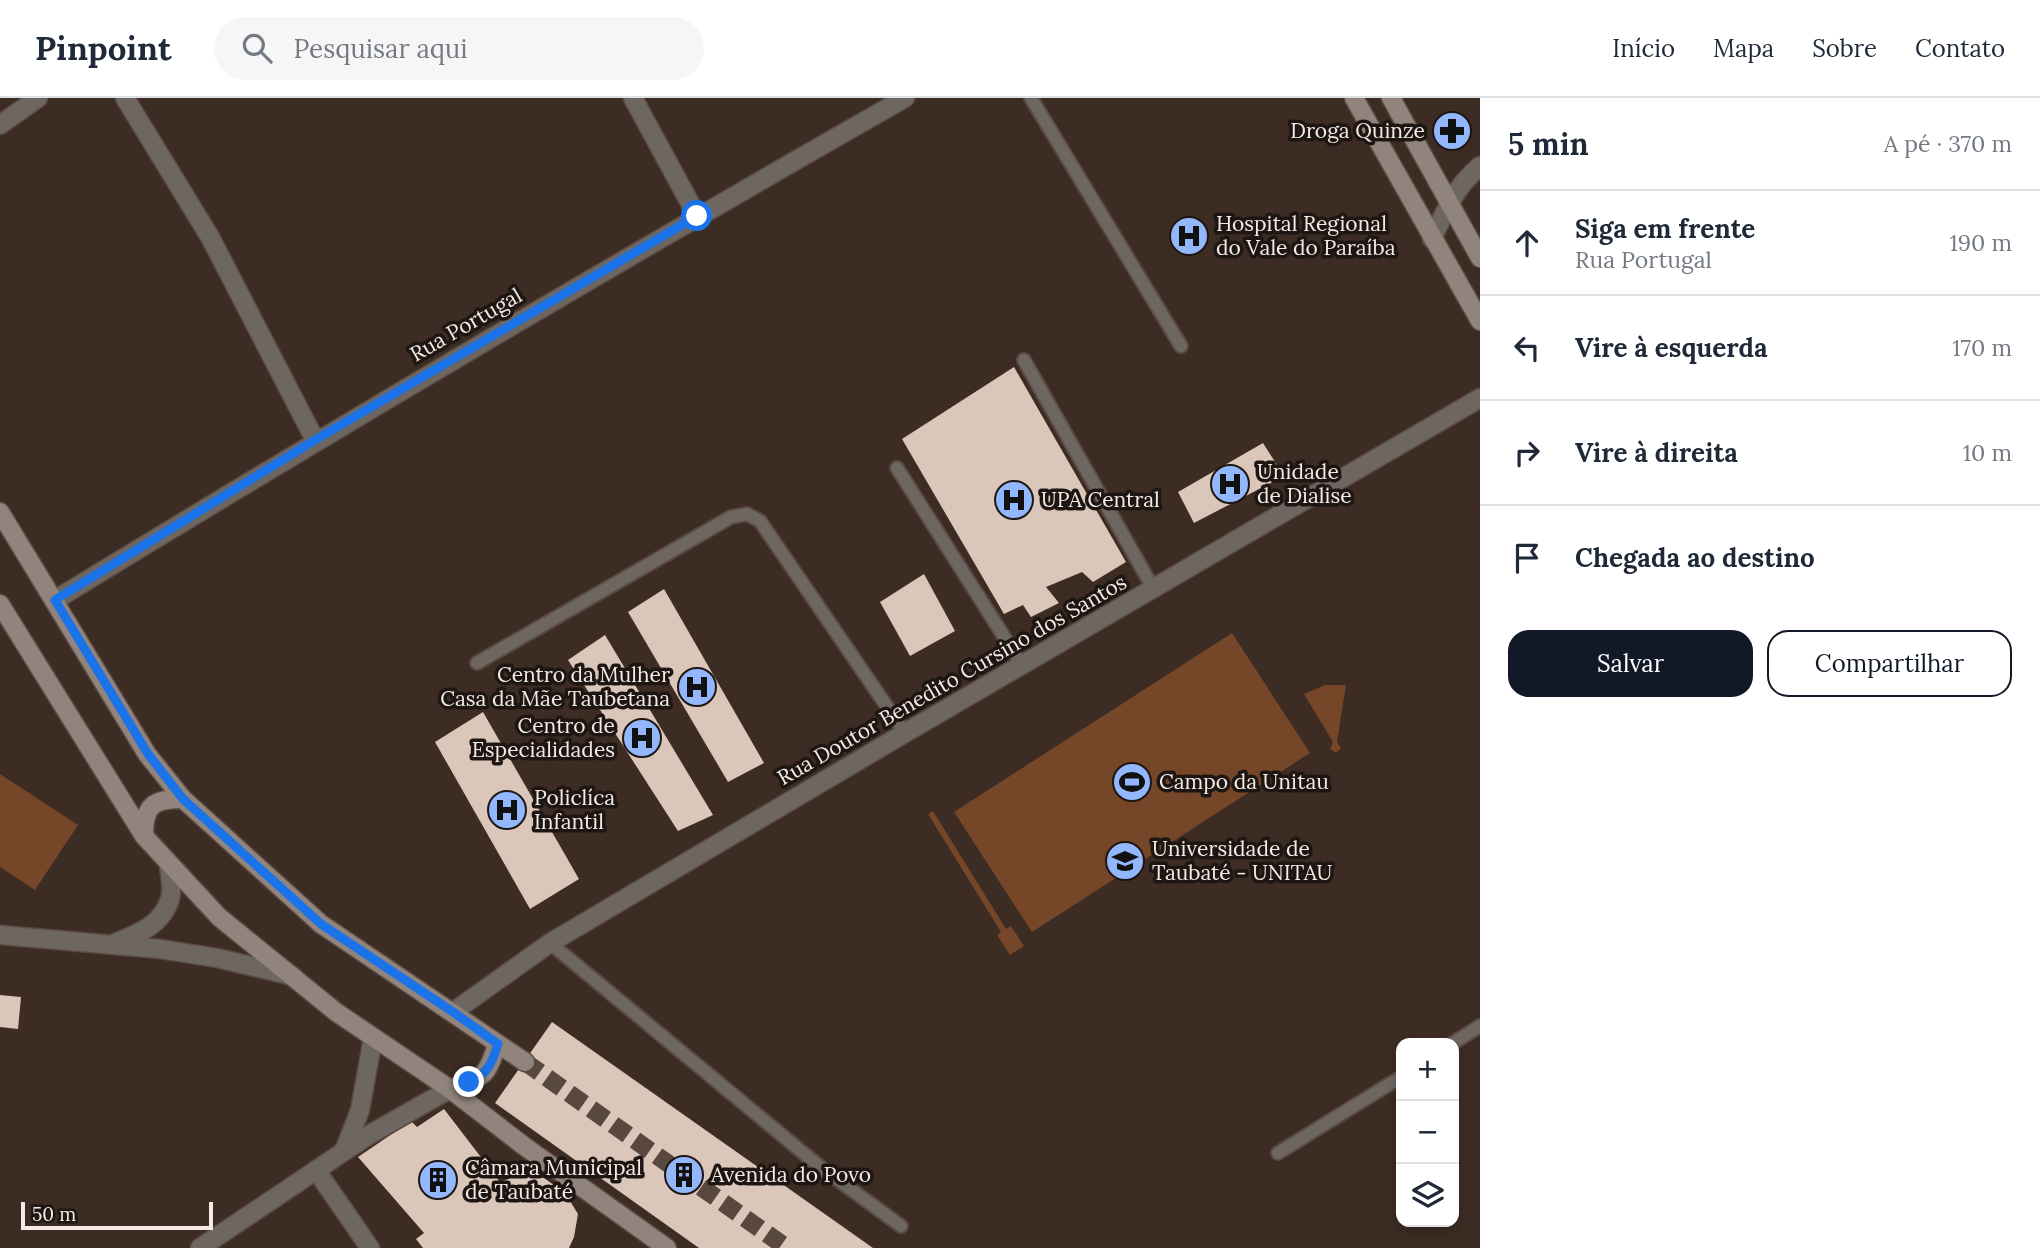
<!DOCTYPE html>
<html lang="pt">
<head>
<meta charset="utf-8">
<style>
	body { margin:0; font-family:Lora,serif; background:#f6f6f7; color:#1f2937 }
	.controls { position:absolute; right:21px; bottom:21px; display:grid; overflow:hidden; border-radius:14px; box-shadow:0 4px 10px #0003 }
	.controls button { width:63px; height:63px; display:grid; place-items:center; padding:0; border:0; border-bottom:2px solid #e0e1e3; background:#fff; color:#1f2937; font:35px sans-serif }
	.scale { position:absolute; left:21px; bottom:18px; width:192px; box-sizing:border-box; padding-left:7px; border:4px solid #f5eae4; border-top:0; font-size:19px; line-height:24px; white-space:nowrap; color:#f5eae4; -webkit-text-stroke:5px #1e1612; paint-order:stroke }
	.stop { position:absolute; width:21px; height:21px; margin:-16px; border:5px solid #1a73e8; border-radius:50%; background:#fff }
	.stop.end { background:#1a73e8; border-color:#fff; box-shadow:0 2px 7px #0008 }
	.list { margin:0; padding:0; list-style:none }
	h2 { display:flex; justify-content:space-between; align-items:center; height:91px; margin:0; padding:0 28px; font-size:30px }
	h2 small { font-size:23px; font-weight:400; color:#747a83 }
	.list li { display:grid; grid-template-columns:46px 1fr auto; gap:21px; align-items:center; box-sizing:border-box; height:105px; padding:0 28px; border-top:2px solid #e0e1e3 }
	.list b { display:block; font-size:26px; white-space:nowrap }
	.list p { margin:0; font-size:23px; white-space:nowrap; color:#747a83 }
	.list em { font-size:23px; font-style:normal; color:#747a83 }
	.actions { display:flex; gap:14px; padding:21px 28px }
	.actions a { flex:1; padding:16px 0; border:2px solid #111827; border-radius:21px; text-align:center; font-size:24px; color:#111827 }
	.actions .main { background:#111827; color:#fff }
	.icon { flex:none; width:38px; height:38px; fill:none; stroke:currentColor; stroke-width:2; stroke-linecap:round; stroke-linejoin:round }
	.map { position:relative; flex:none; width:1480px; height:1150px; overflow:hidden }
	header { display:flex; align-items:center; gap:42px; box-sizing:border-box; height:98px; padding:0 35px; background:#fff; border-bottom:2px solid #e0e1e3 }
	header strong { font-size:33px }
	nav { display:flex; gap:38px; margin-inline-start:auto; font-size:24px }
	.search { width:490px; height:63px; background:#f6f6f7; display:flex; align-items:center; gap:18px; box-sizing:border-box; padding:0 24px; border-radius:38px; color:#747a83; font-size:26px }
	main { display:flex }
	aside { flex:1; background:#fff }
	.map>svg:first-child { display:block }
	.green { fill:#754627 }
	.building { fill:#dbc6ba }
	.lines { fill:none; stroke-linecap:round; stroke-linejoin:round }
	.secondary-tunnel { stroke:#584840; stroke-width:18; stroke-dasharray:18 9; stroke-linecap:butt }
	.service-casing { stroke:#5a4a42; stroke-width:16 }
	.minor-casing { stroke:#5a4a42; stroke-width:21 }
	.tertiary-casing { stroke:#5a4a42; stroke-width:21 }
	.secondary-casing { stroke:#5a4a42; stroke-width:21 }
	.service { stroke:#6e6661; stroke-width:12 }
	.minor { stroke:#6e6661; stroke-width:18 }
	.tertiary { stroke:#6e6661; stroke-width:18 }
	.secondary { stroke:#91847c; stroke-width:18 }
	.route { stroke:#1a73e8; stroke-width:9 }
	.labels { text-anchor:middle; stroke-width:7; stroke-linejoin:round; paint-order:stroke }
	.poi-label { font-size:21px; fill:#f5eae4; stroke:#1e1612; text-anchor:start }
	.street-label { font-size:21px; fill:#f5eae4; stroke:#1e1612 }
</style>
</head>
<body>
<header>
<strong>Pinpoint</strong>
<div class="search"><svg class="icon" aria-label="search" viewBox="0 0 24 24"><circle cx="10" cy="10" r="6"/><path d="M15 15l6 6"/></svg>Pesquisar aqui</div>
<nav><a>Início</a><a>Mapa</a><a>Sobre</a><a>Contato</a></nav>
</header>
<main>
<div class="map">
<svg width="1480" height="1150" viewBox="0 0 1480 1150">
	<rect width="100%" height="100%" fill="#3c2c23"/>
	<!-- green -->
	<g class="green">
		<path d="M1232,535l78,120 -278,179 -78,-120z"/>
		<path d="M1325,587h21l-9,57 4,6 -5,5 -6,-4 3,-7 -29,-48z"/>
		<path d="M0,676l78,51 -43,65 -35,-23z"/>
		<path d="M933,713l73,118 5,-3 13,20 -14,9 -13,-20 4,-3 -73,-118z"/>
	</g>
	<!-- building -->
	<g class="building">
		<path d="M1014,269l112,195 -33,20 -11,-10 -36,15 13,16 -28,14 -8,-12 -19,9 -102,-175z"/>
		<path d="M1263,345l21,33 -90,47 -16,-31z"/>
		<path d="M924,476l31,57 -45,25 -30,-54z"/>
		<path d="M664,491l100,174 -36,19 -100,-170z"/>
		<path d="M605,537l108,180 -35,16 -110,-171z"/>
		<path d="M483,614l96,167 -49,30 -95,-167z"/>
		<path d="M0,897l21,2 -3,32 -18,-2z"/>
		<path d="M552,924l321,226h-174l-204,-145z"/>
		<path d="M444,1011l56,73 20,-7 24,3 21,15 13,21 -4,23 -5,11h-146l-7,-9 8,-6 -66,-76 53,-36 6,6z"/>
	</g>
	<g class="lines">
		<!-- secondary-tunnel -->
		<path class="secondary-tunnel" d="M525,964l262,186"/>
		<defs>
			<g id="service">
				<path d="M1031,0l150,248"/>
				<path d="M1024,262l129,228"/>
				<path d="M897,370l125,197"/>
				<path d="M477,565l254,-146 16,-3 13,7 145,212"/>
				<path d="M550,845l269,223 82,60"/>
				<path d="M1453,945l27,-17"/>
				<path d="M1278,1055l123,-76"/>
			</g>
			<g id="minor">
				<path d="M125,0l85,139 105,203"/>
				<path d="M633,0l64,118"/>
				<path d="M0,27l38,-27"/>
				<path d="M1432,141c13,-28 24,-53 48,-73"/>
				<path d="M55,502c281,-172 564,-339 850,-502"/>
				<path d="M453,914l97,-69 355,-210 575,-335"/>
				<path d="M344,1053l16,-41 13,-72"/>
				<path d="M316,1072l54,78"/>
				<path d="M200,1150l167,-112 83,-47"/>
			</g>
			<g id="tertiary">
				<path d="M0,837l160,14 57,9 76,18"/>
				<path d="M115,845c23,-9 47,-18 55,-44 3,-10 0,-24 -1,-34"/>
			</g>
			<g id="secondary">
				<path d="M1354,0l126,223"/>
				<path d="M1391,0l89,160"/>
				<path d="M0,414l147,242 36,45 138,125 204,138"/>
				<path d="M0,506l144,232 75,81 117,95 114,77 74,57 143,102"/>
				<path d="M144,738c0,-31 9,-37 39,-37"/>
				<path d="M450,991c32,-12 37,-10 47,-45"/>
			</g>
		</defs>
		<!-- service casing -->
		<use href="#service" class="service-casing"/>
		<!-- minor casing -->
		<use href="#minor" class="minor-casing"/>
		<!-- tertiary casing -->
		<use href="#tertiary" class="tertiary-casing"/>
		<!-- secondary casing -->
		<use href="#secondary" class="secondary-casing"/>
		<!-- service -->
		<use href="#service" class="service"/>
		<!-- minor -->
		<use href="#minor" class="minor"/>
		<!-- tertiary -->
		<use href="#tertiary" class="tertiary"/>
		<!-- secondary -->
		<use href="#secondary" class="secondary"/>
	</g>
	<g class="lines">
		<!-- route -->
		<path class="route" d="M469,984c19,-8 23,-19 29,-38l-45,-32 -132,-88 -138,-125 -35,-45 -93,-154 260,-160 382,-224"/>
	</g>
	<!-- icons -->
	<defs>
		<symbol id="pharmacy-disc" viewBox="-11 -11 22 22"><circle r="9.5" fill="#93b7fd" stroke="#1e1612"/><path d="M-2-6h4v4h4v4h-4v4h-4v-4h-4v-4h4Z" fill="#111"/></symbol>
		<symbol id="hospital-disc" viewBox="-11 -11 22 22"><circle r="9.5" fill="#93b7fd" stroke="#1e1612"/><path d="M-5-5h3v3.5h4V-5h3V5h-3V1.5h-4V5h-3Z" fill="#111"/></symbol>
		<symbol id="stadium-disc" viewBox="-11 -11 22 22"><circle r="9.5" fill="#93b7fd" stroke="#1e1612"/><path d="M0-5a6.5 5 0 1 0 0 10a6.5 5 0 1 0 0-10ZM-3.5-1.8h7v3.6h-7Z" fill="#111"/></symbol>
		<symbol id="university-disc" viewBox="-11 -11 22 22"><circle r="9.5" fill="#93b7fd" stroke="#1e1612"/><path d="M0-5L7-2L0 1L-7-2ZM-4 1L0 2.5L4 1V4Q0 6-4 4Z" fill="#111"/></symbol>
		<symbol id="building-disc" viewBox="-11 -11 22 22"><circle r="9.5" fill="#93b7fd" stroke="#1e1612"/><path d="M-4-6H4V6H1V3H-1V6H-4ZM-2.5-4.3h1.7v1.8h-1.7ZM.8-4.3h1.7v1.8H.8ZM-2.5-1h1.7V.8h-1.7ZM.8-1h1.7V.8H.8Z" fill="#111"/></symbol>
	</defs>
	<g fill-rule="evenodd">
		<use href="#pharmacy-disc" x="1430" y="11" width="44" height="44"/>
		<use href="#hospital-disc" x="1167" y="116" width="44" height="44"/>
		<use href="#hospital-disc" x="1208" y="364" width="44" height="44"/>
		<use href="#hospital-disc" x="992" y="380" width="44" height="44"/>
		<use href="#hospital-disc" x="675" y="567" width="44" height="44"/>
		<use href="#hospital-disc" x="620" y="618" width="44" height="44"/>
		<use href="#stadium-disc" x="1110" y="662" width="44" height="44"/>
		<use href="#hospital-disc" x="485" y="690" width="44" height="44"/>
		<use href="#university-disc" x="1103" y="741" width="44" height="44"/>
		<use href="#building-disc" x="662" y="1055" width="44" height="44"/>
		<use href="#building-disc" x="416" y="1060" width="44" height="44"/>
	</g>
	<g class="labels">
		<!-- poi labels -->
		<g class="poi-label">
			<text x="1425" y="40" text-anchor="end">Droga Quinze</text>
			<text x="1216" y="133">Hospital Regional<tspan x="1216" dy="24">do Vale do Paraíba</tspan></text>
			<text x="1257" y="381">Unidade<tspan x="1257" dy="24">de Dialise</tspan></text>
			<text x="1041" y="409">UPA Central</text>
			<text x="670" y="584" text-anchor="end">Centro da Mulher<tspan x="670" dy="24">Casa da Mãe Taubetana</tspan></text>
			<text x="615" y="635" text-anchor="end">Centro de<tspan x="615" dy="24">Especialidades</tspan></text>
			<text x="1159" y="691">Campo da Unitau</text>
			<text x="534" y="707">Policlíca<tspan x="534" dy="24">Infantil</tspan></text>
			<text x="1152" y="758">Universidade de<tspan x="1152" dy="24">Taubaté - UNITAU</tspan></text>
			<text x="465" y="1077">Câmara Municipal<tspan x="465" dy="24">de Taubaté</tspan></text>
			<text x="711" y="1084">Avenida do Povo</text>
		</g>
		<!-- street labels -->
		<g class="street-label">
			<text transform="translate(466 227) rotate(-30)" y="7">Rua Portugal</text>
			<text transform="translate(952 582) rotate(-30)" y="7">Rua Doutor Benedito Cursino dos Santos</text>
		</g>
	</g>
</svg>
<div class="controls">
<button>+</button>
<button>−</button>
<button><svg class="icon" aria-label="layers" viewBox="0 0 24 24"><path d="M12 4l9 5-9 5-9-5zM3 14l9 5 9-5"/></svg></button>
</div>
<div class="scale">50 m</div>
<div class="stop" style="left:697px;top:118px"></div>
<div class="stop end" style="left:469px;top:984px"></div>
</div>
<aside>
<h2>5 min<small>A pé · 370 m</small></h2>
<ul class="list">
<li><svg class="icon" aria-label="ahead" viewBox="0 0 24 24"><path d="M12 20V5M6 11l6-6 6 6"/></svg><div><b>Siga em frente</b><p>Rua Portugal</p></div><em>190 m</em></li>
<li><svg class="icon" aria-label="left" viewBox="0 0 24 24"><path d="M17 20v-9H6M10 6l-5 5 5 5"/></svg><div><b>Vire à esquerda</b></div><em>170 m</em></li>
<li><svg class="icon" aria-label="right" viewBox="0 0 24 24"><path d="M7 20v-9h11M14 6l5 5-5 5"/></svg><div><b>Vire à direita</b></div><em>10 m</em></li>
<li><svg class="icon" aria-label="arrive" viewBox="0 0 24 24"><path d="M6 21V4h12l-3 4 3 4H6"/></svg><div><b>Chegada ao destino</b></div></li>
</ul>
<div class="actions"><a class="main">Salvar</a><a>Compartilhar</a></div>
</aside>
</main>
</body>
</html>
